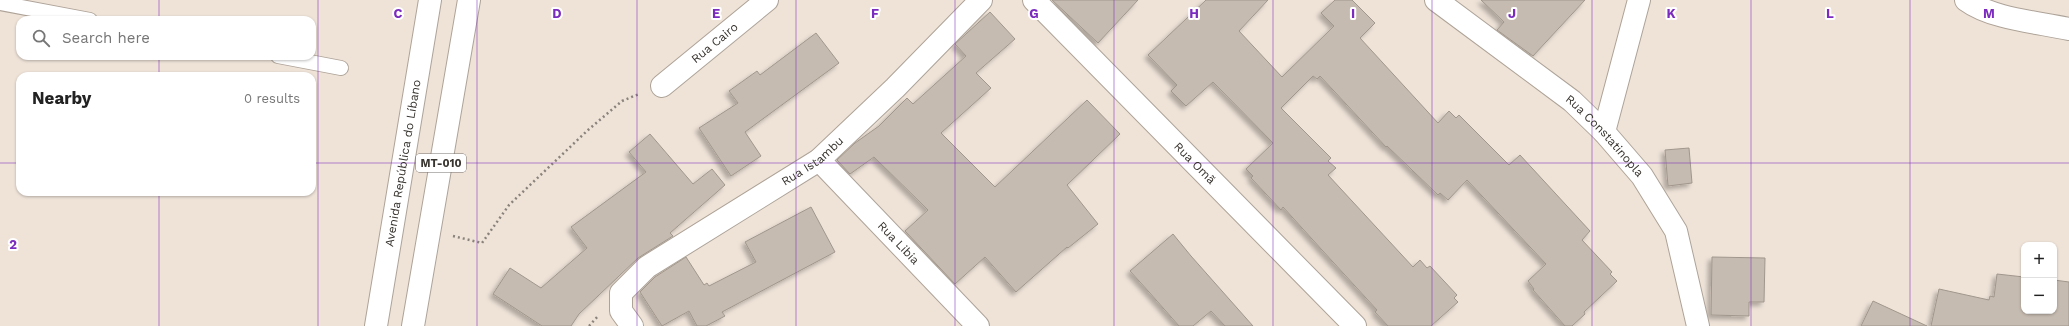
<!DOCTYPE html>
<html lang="en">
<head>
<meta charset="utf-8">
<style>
	body { margin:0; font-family:"Work Sans",sans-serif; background:#f2f2f2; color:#222 }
	.controls { position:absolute; right:12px; bottom:12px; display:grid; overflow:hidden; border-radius:8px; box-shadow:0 1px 3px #0004 }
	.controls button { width:36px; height:36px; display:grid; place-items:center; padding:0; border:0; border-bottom:1px solid #e0e0e0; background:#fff; color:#222; font:20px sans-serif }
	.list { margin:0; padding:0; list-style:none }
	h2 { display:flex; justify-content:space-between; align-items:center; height:52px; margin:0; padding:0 16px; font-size:17px }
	h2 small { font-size:13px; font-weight:400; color:#767676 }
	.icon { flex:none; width:22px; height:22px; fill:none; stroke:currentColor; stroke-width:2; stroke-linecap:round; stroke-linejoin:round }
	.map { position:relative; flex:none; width:2069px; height:326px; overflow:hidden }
	.search { position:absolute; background:#fff; box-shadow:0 1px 3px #0004; left:16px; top:16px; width:300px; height:44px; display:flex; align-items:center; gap:10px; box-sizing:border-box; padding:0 14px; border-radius:12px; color:#767676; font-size:15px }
	.panel { position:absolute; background:#fff; box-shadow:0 1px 3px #0004; left:16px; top:72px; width:300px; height:124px; border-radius:12px }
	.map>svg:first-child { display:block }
	.building { fill:#c6bbb0; stroke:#a1978c; filter:url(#shadow) }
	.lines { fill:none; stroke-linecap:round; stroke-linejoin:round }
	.service-casing { stroke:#aea398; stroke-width:16 }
	.minor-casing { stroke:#aea398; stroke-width:24 }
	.primary-casing { stroke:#aea398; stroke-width:24 }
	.path { stroke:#8a837b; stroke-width:2.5; stroke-dasharray:2 3; stroke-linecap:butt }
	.service { stroke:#fff; stroke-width:14 }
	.minor { stroke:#fff; stroke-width:22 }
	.primary { stroke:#fff; stroke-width:22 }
	.grid { fill:none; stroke:#7b2cbf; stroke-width:1; stroke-opacity:0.55 }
	.labels { text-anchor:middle; stroke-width:4; stroke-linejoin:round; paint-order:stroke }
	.shield { fill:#fff; stroke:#74716d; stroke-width:1 }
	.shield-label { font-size:11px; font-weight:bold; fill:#38342f }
	.street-label { font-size:12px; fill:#38342f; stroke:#fff }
	.grid-label { font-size:13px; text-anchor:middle; font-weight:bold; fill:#7b2cbf; stroke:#fff; stroke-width:4; stroke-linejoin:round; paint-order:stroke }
</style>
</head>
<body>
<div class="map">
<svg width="2069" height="326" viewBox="0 0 2069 326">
	<defs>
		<filter id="shadow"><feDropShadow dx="-3.5" dy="3.5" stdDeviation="2" flood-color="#0004"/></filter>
	</defs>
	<rect width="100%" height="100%" fill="#efe3d8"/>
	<!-- building -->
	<g class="building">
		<path d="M1052,0h86l-40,43z"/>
		<path d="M1206,0h62l-29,31 43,46 52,-51 -13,-13 14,-13h17l23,23 -15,15 78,85 11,-12 7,7 3,-3 50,50 11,-10 70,76 -8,9 30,32 -2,2 7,7 -33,31 1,2 -13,12h-7l-32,-36 1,-1 -6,-8 18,-17 -79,-84 -19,20 -8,-7 -2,2 -51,-49 -1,1 -66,-71 -3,3 -4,-3 -32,32 50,50 -3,3 8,7 -8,7 85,92 7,-7 7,8 3,-2 27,29 -3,3 4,4 -27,24h-43l-13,-14 2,-2 -55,-60 -39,-43 -2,3 -30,-32 2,-2 -7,-7 27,-26 -60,-61 -27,24 -15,-15 6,-6 -29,-30z"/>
		<path d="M1481,0h104l-52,56 -36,-26 7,-8z"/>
		<path d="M990,12l25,27 -39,34 15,15 -50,45 54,54 92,-87 33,34 -53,51 31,39 -30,24 -1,-1 -51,45 -31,-35 -30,27 -50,-53 23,-21 -54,-53 -24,17 -13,-14 18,-17 24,-17 28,-28 6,6 53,-48 -11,-12z"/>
		<path d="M816,33l23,30 -94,69 16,24 -30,20 -32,-48 39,-25 -9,-12 28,-20 3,4z"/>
		<path d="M650,134l43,50 19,-15 13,16 -55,48 3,3 -35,22 -59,56 -8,12h-29l-49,-32 17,-26 31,20 46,-40 -16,-21 75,-55 -17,-20z"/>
		<path d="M1689,148l3,35 -24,3 -3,-36z"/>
		<path d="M811,207l24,45 -113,60 3,4 -19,10h-9l-8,-15 -27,15 -22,-34 15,-15 31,-20 18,28 3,-2 2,3 47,-24 -11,-20z"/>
		<path d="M1173,234l18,22 62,70h-28l-14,-15 -18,15h-14l-30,-34 -19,-21z"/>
		<path d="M1712,257l53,1 -1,44h-15v14l-38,-1z"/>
		<path d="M1997,274l27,3v34h30v-31l15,2v44h-138l8,-37 50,11 1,-4 4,1z"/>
		<path d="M1873,301l54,25h-66z"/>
	</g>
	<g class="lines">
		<defs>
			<g id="service">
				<path d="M0,3l90,17"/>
				<path d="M278,56l63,12"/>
			</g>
			<g id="minor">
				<path id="s1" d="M1034,0l321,326"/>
				<path id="s2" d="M1436,0l136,101 32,31 38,44 34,55 22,95"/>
				<path d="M1966,0c26,19 71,22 103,29"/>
				<path id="s3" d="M662,86l105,-86"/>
				<path d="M1604,132l35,-132"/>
				<path id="s4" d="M819,160l159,166"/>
				<path id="s5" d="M632,326l-11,-15v-18l26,-26 172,-107 76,-72 86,-88"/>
			</g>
			<g id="primary">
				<path id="s6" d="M376,326l54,-326"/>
				<path d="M413,326l56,-326"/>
			</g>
		</defs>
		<!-- service casing -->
		<use href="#service" class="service-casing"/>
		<!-- minor casing -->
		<use href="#minor" class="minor-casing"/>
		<!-- primary casing -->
		<use href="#primary" class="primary-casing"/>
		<!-- path -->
		<g class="path">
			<path d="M453,236l29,7 27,-38 79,-75 34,-29 17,-7"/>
			<path d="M589,326l9,-10"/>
		</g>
		<!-- service -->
		<use href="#service" class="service"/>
		<!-- minor -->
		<use href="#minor" class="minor"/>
		<!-- primary -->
		<use href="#primary" class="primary"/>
	</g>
	<!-- grid -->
	<path class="grid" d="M159,0v20M318,0v326M477,0v326M637,0v326M796,0v326M955,0v326M1114,0v326M1273,0v326M1432,0v326M1592,0v326M1751,0v326M1910,0v326M159,56v20M0,163h20M312,163h1757M159,192v134"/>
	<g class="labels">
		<!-- shield labels -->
		<rect class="shield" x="416" y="154" width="50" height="18" rx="3"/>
		<g class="shield-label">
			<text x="441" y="167">MT-010</text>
		</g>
		<!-- street labels -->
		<g class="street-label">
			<text dy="4" stroke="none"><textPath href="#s3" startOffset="68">Rua Cairo</textPath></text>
			<text dy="4" stroke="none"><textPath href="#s2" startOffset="217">Rua Constatinopla</textPath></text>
			<text dy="4" stroke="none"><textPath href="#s5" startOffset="270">Rua Istambu</textPath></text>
			<text dy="4" stroke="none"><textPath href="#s6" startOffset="165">Avenida República do Líbano</textPath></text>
			<text dy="4" stroke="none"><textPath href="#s1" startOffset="229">Rua Omã</textPath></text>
			<text dy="4" stroke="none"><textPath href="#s4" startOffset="115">Rua Libia</textPath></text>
		</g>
	</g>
	<g class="grid-label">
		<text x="398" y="18">C</text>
		<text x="557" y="18">D</text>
		<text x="716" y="18">E</text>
		<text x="875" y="18">F</text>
		<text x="1034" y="18">G</text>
		<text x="1194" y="18">H</text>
		<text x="1353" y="18">I</text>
		<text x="1512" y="18">J</text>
		<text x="1671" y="18">K</text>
		<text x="1830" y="18">L</text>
		<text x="1989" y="18">M</text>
		<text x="13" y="249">2</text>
	</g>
</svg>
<div class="controls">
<button>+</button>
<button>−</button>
</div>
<div class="search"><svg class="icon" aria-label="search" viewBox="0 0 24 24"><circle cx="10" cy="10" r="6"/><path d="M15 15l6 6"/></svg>Search here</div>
<section class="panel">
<h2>Nearby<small>0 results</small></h2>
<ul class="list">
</ul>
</section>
</div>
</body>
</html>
